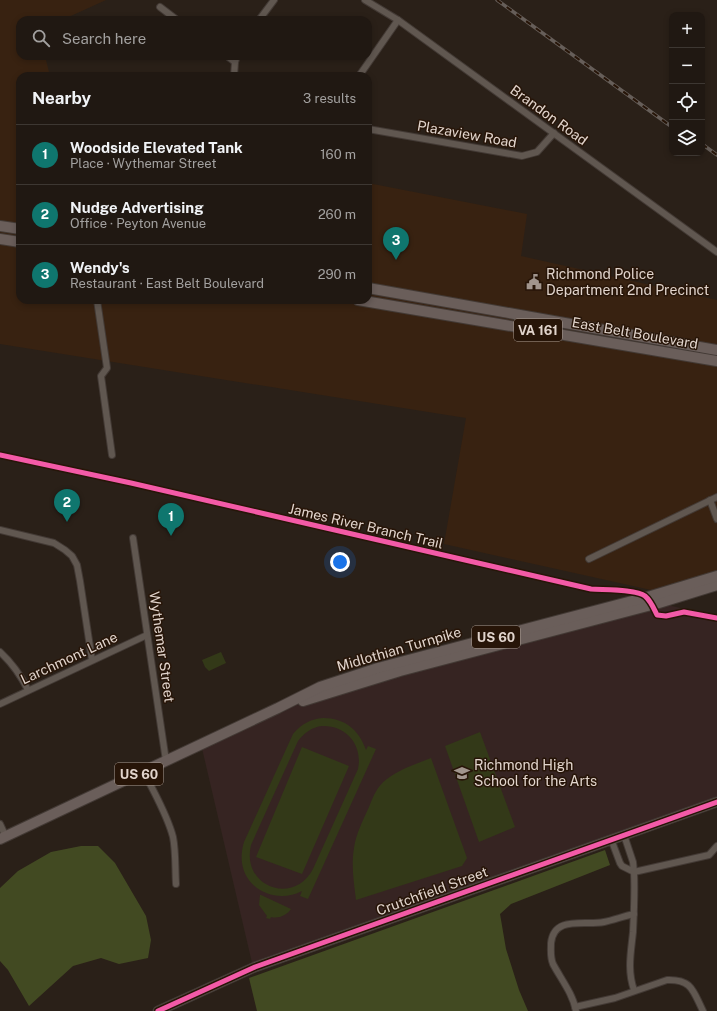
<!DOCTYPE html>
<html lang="en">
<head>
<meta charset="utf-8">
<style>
	body { margin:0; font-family:"Public Sans",sans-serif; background:#2d2520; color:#f1f3f6 }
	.controls { position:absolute; right:12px; top:12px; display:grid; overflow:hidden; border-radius:8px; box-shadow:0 2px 6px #0003 }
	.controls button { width:36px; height:36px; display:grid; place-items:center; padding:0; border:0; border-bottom:1px solid #3d3732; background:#201812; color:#f1f3f6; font:20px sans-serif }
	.you { position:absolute; left:340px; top:562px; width:14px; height:14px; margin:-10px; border:3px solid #fff; border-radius:50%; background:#1a73e8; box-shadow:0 0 0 6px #1a73e833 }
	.badge { display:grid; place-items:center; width:26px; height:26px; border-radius:50%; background:#0f766e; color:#fff; font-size:13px; font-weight:700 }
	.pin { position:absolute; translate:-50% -33px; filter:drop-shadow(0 1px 2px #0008) }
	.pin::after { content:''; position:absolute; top:21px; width:14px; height:12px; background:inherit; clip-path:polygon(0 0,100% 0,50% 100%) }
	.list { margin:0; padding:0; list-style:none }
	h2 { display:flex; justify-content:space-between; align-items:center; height:52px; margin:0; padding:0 16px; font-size:17px }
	h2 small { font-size:13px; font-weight:400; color:#a2a09f }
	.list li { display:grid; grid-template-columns:26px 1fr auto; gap:12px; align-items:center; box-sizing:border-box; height:60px; padding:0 16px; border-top:1px solid #3d3732 }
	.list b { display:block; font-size:15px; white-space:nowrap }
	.list p { margin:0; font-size:13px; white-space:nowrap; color:#a2a09f }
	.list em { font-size:13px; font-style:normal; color:#a2a09f }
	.icon { flex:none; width:22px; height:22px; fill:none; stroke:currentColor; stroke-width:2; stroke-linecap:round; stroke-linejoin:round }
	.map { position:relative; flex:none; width:717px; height:1011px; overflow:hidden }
	.search { position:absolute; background:#201812; box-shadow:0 2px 6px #0003; left:16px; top:16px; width:356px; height:44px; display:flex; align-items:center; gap:10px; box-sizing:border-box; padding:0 14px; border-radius:12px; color:#a2a09f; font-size:15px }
	.panel { position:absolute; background:#201812; box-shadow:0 2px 6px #0003; left:16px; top:72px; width:356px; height:232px; border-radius:12px }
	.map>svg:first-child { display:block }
	.built { fill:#382211 }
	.education { fill:#362422 }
	.green { fill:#333918; fill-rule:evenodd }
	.forest { fill:#424a22 }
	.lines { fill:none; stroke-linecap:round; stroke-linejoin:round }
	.street-casing { stroke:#433a35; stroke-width:8 }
	.secondary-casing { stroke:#433a35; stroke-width:11 }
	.primary-casing { stroke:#433a35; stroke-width:12 }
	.street { stroke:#605750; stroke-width:6 }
	.secondary { stroke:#605750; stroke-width:9 }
	.primary { stroke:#6a5e5a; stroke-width:10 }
	.rail-casing { stroke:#665e59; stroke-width:3.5 }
	.rail { stroke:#271508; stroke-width:2; stroke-dasharray:6; stroke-linecap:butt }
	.cycleway-casing { stroke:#271508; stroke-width:8 }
	.cycleway { stroke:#f35aa7; stroke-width:5 }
	.labels { text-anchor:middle; stroke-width:3; stroke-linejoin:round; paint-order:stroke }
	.shield { fill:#271508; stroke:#a99b91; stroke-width:1 }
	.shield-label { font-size:13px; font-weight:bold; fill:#e1d4cc }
	.street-label { font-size:14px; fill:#e1d4cc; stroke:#271508 }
	.poi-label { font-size:14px; fill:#e1d4cc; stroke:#271508; text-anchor:start }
</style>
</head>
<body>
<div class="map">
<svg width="717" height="1011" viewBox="0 0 717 1011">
	<rect width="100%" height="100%" fill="#2a2018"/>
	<!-- built -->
	<path class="built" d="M0,0h106l-44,20h-42v36h25l5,20h-30v224h348v-117l159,31 -6,42 196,44v271l-66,19 -207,-46 22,-126 -466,-74z"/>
	<!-- education -->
	<path class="education" d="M658,603l59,13v185l-464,166 -52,-223 78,-36z"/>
	<!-- green -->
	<g class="green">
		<path d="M221,652l5,11 -17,8 -4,-4 -3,-7z"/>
		<path d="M323,718c22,0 36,12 43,32l2,-4 8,3 -68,150 -8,-3 2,-5c-24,13 -56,0 -60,-28 -1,-7 0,-14 2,-21l49,-108c8,-10 18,-15 30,-16zM322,726c25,-1 41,20 36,43l-45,100c-19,37 -72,18 -62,-24l47,-104c6,-8 14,-14 24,-15z"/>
		<path d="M480,732l35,95 -36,15 -34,-96z"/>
		<path d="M302,747l47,19 -47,108 -46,-17z"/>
		<path d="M431,758l36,100 -5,8 -106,34c-2,-17 -5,-34 -2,-52 2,-14 9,-28 15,-41 4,-10 8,-21 18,-28 13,-10 29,-15 44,-21z"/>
		<path d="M260,895h1l30,14c-4,6 -12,10 -20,8l-1,2 -4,-1 1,-2 -8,-11z"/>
	</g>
	<!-- forest -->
	<g class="forest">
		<path d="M81,846h17l17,17 31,53 5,24 -3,18 -29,6 -18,-6 -28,8 -44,40 -21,-36 -8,-9v-73l18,-17 33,-19z"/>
		<path d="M605,850l5,15 -99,39 -11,10 6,35 13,41 9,21h-271l-8,-33z"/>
	</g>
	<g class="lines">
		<defs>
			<g id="street">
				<path d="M365,0l33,20 319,232"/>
				<path d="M160,7l17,13"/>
				<path d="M259,20l15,-20"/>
				<path d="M227,56l8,6"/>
				<path d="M234,76l1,-14 2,-6"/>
				<path d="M359,76l39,-56"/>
				<path d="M368,129l154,27 15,-4 17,-19"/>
				<path d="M97,300l10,68 -6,8 11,79"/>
				<path d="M710,500l7,19"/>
				<path d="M0,530l54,13 11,7 7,6 5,9 3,16 12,79"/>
				<path d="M133,538l33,223"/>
				<path d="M589,559l128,-62"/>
				<path d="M0,652c12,11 21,24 28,38"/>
				<path d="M0,704l147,-69"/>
				<path d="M144,772c10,21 23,42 29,65 3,15 2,32 3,47"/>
				<path d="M0,824l6,13"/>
				<path d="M611,839l9,24 2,3 12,6 -1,-10 -9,-27"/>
				<path d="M634,990c-7,-20 -3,-38 -1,-58 1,-20 2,-40 1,-60l75,-17 8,-9"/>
				<path d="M575,1007l40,-9 52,-18c25,-1 26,11 36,31"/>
				<path d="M576,1011c-3,-17 -15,-32 -23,-47 -3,-7 -2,-13 -2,-21 3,-28 34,-17 53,-21 10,-2 20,-6 30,-8"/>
			</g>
			<path id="secondary" d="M158,1011l97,-44 462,-165"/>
			<g id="primary">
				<path d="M0,226l20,3"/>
				<path d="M0,239l20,3"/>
				<path d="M368,288l349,62"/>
				<path d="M358,300l359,61"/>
				<path d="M303,701l97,-30 259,-68 58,-18"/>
				<path d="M0,839l278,-131 42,-21 58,-19 273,-72 66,-20"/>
			</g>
		</defs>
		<!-- street casing -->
		<use href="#street" class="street-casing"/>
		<!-- secondary casing -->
		<use href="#secondary" class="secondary-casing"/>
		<!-- primary casing -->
		<use href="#primary" class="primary-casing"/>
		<!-- street -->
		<use href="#street" class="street"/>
		<!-- secondary -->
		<use href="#secondary" class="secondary"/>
		<!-- primary -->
		<use href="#primary" class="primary"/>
		<defs>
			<g id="rail">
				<path d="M497,0l175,127"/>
				<path d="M702,144l15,11"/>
			</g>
		</defs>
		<!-- rail casing -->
		<use href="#rail" class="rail-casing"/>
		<!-- rail -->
		<use href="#rail" class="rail"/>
		<defs>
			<g id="cycleway">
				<path d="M0,455l131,28 460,106c13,1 45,0 54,7 6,5 9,13 12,19l9,1 18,-4 33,6"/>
				<path d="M158,1011l97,-44 462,-165"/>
			</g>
		</defs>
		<!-- cycleway casing -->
		<use href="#cycleway" class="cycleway-casing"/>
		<!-- cycleway -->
		<use href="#cycleway" class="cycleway"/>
	</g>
	<!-- icons -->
	<defs>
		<symbol id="civic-bare" viewBox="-9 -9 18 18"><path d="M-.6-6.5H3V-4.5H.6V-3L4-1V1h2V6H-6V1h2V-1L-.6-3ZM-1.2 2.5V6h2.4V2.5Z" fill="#a1958d" stroke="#271508" stroke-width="2.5" paint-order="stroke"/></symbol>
		<symbol id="school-bare" viewBox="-9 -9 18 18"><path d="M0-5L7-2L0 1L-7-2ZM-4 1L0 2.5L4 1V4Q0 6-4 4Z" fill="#a1958d" stroke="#271508" stroke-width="2.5" paint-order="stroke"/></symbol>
	</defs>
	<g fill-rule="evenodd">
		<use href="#civic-bare" x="523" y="271" width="22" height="22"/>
		<use href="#school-bare" x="451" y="762" width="22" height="22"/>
	</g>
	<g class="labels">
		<!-- shield labels -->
		<g class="shield">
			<rect x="514" y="319" width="48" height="22" rx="3"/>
			<rect x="472" y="626" width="48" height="22" rx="3"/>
			<rect x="115" y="763" width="48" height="22" rx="3"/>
		</g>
		<g class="shield-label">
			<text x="538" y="335">VA 161</text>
			<text x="496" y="642">US 60</text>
			<text x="139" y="779">US 60</text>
		</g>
		<!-- street labels -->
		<g class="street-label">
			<text transform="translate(549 115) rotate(36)" y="5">Brandon Road</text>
			<text transform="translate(467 134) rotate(10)" y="5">Plazaview Road</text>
			<text transform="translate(635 333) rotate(10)" y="5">East Belt Boulevard</text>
			<text transform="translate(366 526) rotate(13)" y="5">James River Branch Trail</text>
			<text transform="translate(162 647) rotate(82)" y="5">Wythemar Street</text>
			<text transform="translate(399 649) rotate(-16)" y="5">Midlothian Turnpike</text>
			<text transform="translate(69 658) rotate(-25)" y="5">Larchmont Lane</text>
			<text transform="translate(432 891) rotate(-20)" y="5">Crutchfield Street</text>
		</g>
		<!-- poi labels -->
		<g class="poi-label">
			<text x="546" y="279">Richmond Police<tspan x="546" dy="16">Department 2nd Precinct</tspan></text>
			<text x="474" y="770">Richmond High<tspan x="474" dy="16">School for the Arts</tspan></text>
		</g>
	</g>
</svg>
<div class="controls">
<button>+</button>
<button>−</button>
<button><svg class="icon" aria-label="locate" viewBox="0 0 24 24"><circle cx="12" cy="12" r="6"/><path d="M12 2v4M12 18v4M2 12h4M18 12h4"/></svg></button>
<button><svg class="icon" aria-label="layers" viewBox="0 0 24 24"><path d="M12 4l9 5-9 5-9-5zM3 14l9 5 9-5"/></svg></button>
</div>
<div class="you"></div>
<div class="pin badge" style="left:171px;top:536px">1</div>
<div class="pin badge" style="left:67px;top:522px">2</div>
<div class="pin badge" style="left:396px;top:260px">3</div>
<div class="search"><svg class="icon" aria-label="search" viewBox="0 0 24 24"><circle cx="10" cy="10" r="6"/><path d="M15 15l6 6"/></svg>Search here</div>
<section class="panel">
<h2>Nearby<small>3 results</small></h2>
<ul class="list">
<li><span class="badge">1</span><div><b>Woodside Elevated Tank</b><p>Place · Wythemar Street</p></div><em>160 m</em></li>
<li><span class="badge">2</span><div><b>Nudge Advertising</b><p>Office · Peyton Avenue</p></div><em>260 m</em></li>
<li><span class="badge">3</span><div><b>Wendy's</b><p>Restaurant · East Belt Boulevard</p></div><em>290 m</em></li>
</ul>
</section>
</div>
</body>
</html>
